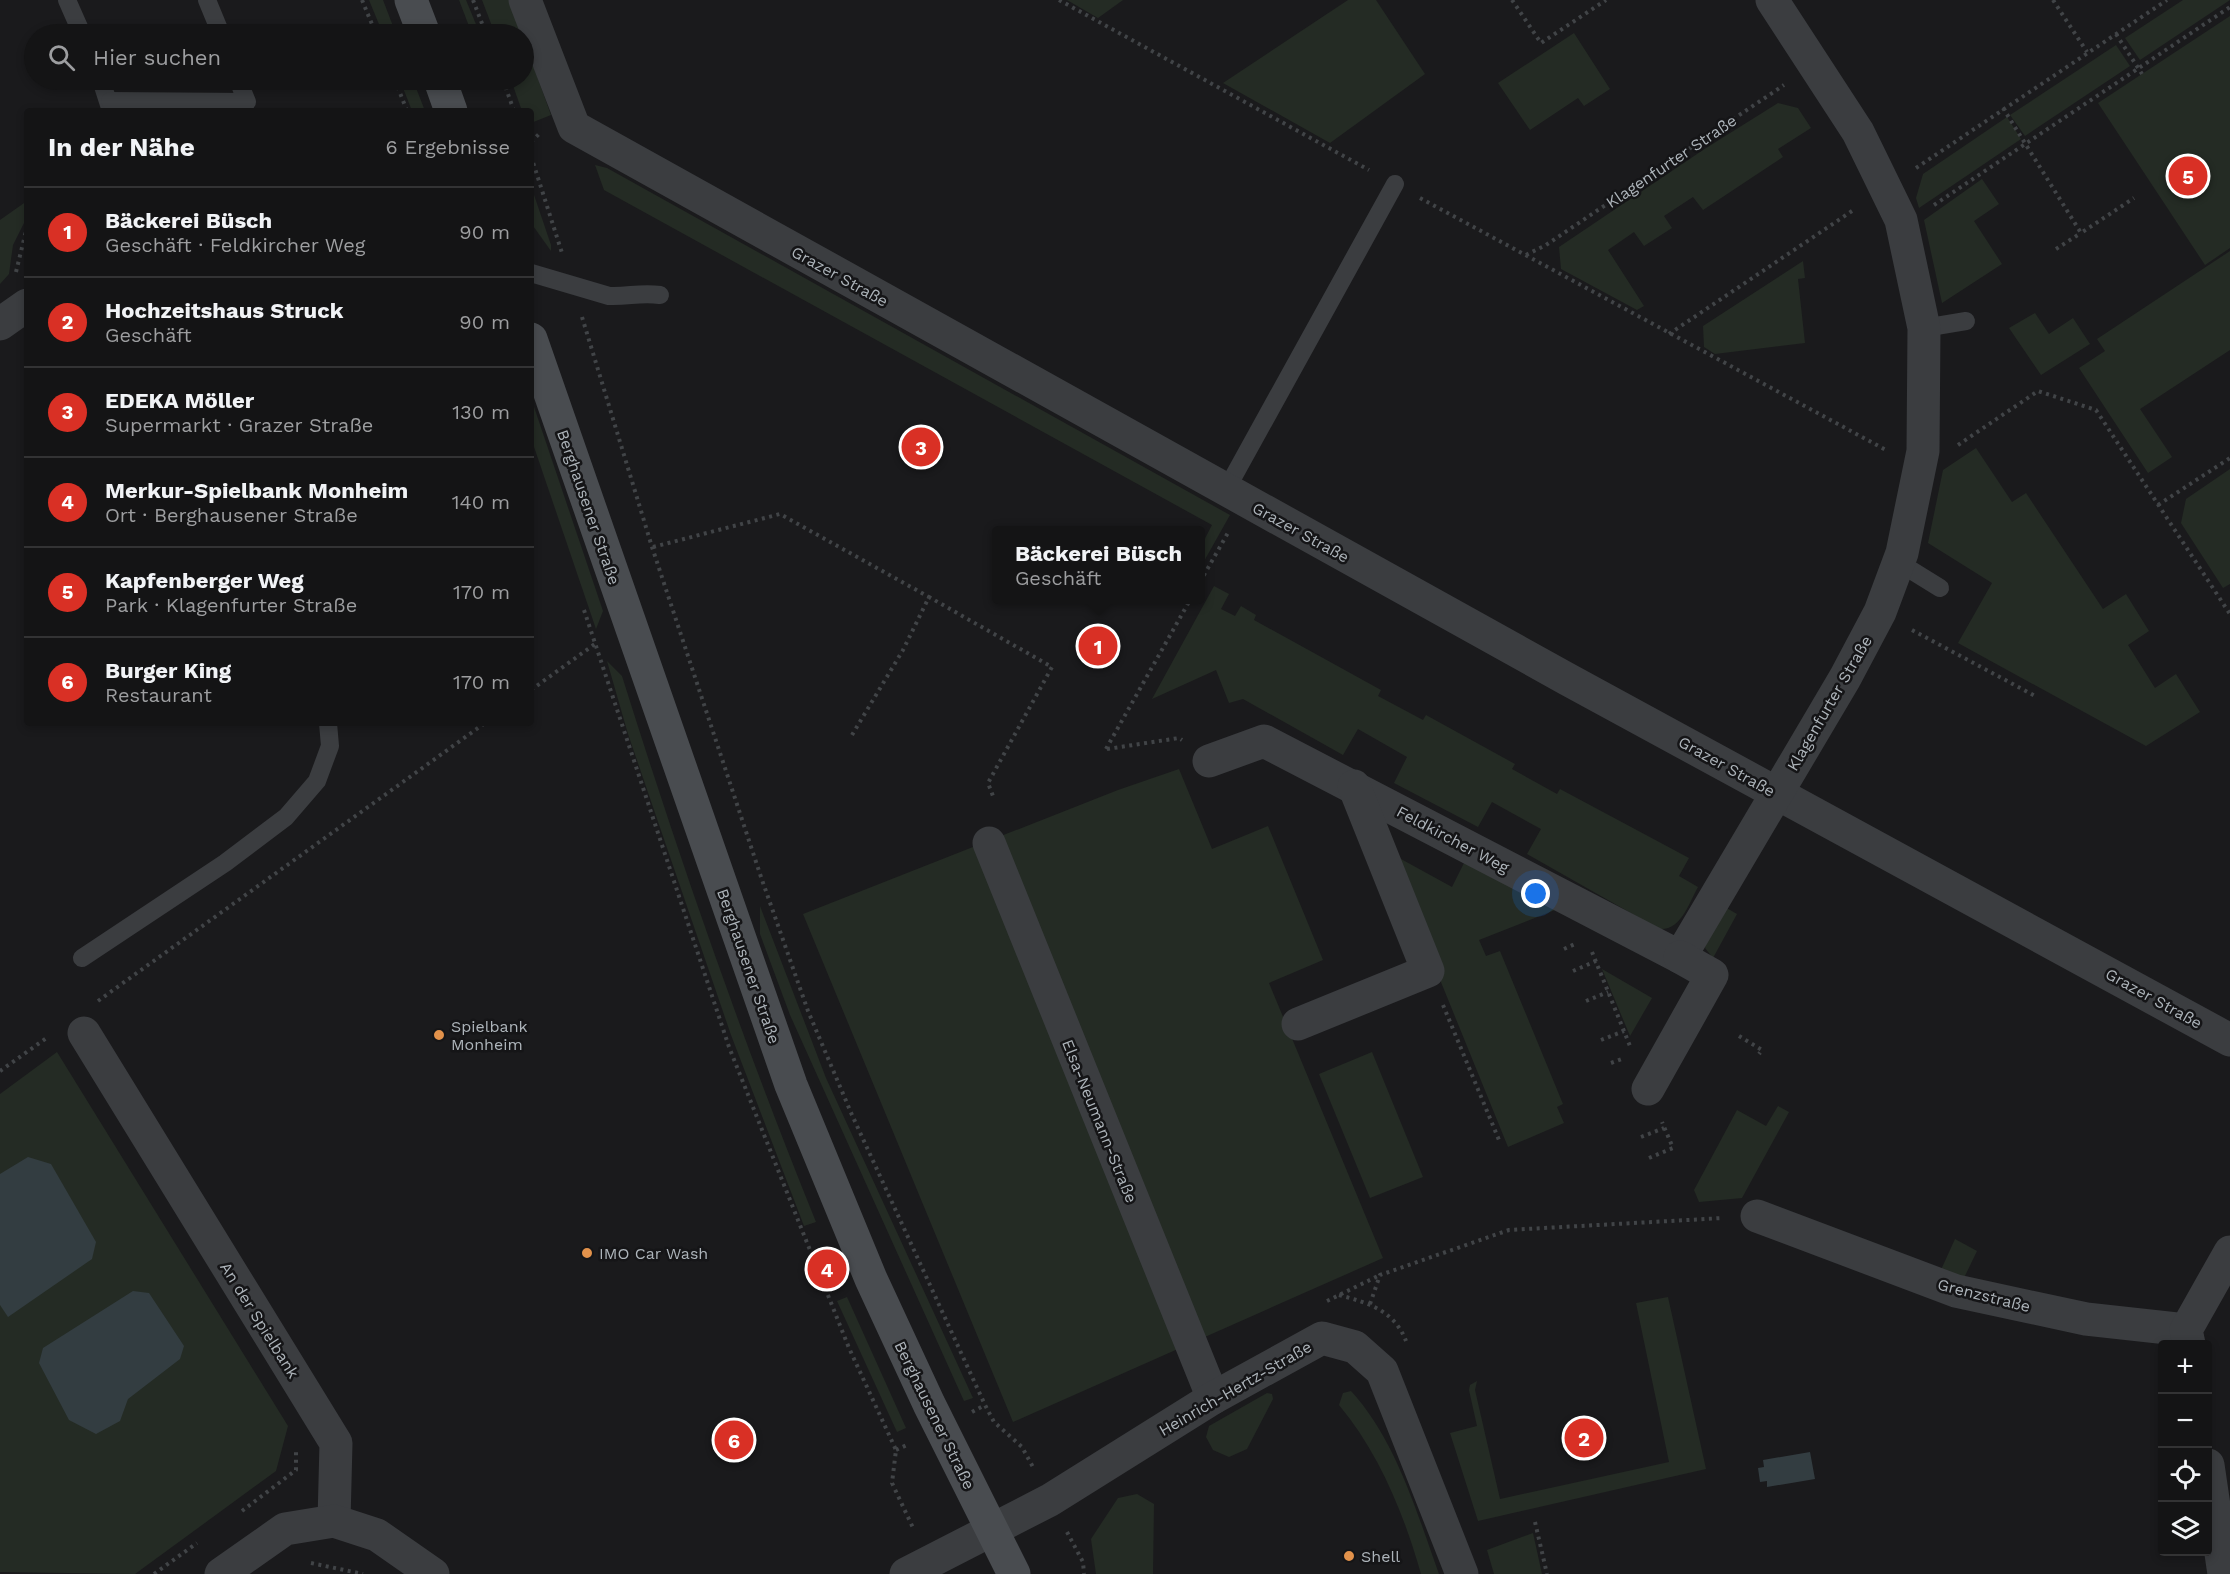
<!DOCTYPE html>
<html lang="de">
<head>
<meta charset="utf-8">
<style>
	body { margin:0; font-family:"Work Sans",sans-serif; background:#212122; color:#f1f3f6 }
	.controls { position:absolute; right:18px; bottom:18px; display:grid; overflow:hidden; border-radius:6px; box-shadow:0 3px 9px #0003 }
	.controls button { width:54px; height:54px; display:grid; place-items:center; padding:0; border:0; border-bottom:2px solid #333334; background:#141415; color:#f1f3f6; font:30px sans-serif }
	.you { position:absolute; left:1536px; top:894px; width:21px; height:21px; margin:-15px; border:4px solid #fff; border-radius:50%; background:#1a73e8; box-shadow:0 0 0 9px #1a73e833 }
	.badge { display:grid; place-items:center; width:39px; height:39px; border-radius:50%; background:#d93025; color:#fff; font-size:20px; font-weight:700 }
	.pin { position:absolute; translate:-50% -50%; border:3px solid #fff; box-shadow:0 2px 6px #0006 }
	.popup { position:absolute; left:992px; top:526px; width:213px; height:78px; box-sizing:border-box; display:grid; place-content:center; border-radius:6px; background:#141415; filter:drop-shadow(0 2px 4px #0005); font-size:20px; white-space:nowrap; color:#9d9ea0 }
	.popup b { font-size:22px; color:#f1f3f6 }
	.popup::after { content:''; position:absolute; left:50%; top:100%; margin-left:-12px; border:12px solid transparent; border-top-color:#141415 }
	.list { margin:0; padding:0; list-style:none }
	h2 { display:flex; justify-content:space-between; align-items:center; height:78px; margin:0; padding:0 24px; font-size:26px }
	h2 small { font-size:20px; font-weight:400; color:#9d9ea0 }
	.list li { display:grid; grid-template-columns:39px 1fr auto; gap:18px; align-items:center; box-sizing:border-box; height:90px; padding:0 24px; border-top:2px solid #333334 }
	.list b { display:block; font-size:22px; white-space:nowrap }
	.list p { margin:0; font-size:20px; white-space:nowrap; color:#9d9ea0 }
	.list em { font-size:20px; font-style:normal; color:#9d9ea0 }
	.icon { flex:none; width:33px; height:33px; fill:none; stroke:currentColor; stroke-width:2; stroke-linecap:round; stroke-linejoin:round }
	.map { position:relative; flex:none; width:2230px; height:1574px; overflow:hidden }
	.search { position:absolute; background:#141415; box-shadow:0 3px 9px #0003; left:24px; top:24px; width:510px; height:66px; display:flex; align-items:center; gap:15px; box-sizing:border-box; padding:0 21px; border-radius:33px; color:#9d9ea0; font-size:22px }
	.panel { position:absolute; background:#141415; box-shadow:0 3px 9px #0003; left:24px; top:108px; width:510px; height:618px; border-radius:6px }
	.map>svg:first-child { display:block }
	.green { fill:#242b24 }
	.water { fill:#333d41 }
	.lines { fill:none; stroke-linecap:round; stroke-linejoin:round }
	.path { stroke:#414447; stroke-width:4; stroke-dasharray:3 4.5; stroke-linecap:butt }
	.lane { stroke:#3b3d40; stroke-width:18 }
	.street { stroke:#3b3d40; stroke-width:33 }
	.secondary { stroke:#494c50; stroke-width:33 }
	.poi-dot { fill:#e2924b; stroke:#151517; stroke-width:2 }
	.labels { text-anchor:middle; stroke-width:5; stroke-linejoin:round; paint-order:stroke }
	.street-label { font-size:16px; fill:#adb4ba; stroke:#151517 }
	.poi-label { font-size:16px; fill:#adb4ba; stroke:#151517; text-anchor:start }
</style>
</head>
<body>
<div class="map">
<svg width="2230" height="1574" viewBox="0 0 2230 1574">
	<rect width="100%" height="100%" fill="#1a1a1c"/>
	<!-- green -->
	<g class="green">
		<path d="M369,0h14l13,34h-13z"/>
		<path d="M459,0h7l14,34h-8z"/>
		<path d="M482,0h27l12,34h-26z"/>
		<path d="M1067,0h56l-25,18z"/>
		<path d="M1348,0h28l49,74 -95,69 -107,-60z"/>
		<path d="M2183,0h47l-90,60 -15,-22z"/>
		<path d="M2230,16v232l-25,17 -107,-162z"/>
		<path d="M1574,33l36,56 -26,17 -6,-8 -48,32 -32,-47z"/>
		<path d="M524,40l27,75 -20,8v-12h-9l-11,-31h13z"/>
		<path d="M2116,45l14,21 -105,70 -15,-21z"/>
		<path d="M400,80h13l12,31h-13z"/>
		<path d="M1778,103l20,5 13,20 -33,21 5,8 -80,53 -10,-13 -29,19 8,12 -28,18 -10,-14 -26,18 36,56 -7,4 -76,-41 -2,-22 144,-97z"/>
		<path d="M2007,117l14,22 -102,69 -3,-10 7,-24z"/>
		<path d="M595,165l12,3 623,347 -27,48 -3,-3v-12l12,-23 -608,-335z"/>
		<path d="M1982,179l17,25 -25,17 28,43 -60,39 -18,-83z"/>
		<path d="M531,186l20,59v6l-20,-28z"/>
		<path d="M27,201v16l-14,28 -4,29 -9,10v-64z"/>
		<path d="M2230,251v99l-90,59 32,48 -24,16 -69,-105 26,-17 -8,-12z"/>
		<path d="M1803,261l2,17 -7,1 7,64 -90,11 -11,-7 -1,-21z"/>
		<path d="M2035,313l14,21 24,-16 17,26 -49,31 -32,-47z"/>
		<path d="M531,398l72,213 -7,18 -65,-191z"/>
		<path d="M1976,448l36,54 14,-9 77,116 23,-15 23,37 -21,14 27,43 21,-14 24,38 -54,34 -188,-103 34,-60 -64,-40 15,-73z"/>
		<path d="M2230,469v115l-7,4 -42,-65 5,-24z"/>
		<path d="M1214,586l15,8 -8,15 14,7 6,-10 15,9 -2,5 127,70 -3,6 45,24 3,-5 89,49 -3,5 45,25 3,-5 129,69 -10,18 19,11c-9,16 -17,44 -39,42l-132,-75 14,-25 -49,-27 -14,25 -84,-44 13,-26 -49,-28 -15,26 -100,-56 -14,4 -13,-33 -64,29z"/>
		<path d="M607,661l15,15c58,185 121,366 194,546l-12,4 -73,-191 -103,-301z"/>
		<path d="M1179,769l33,80 56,-23 55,134 -54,23 114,275 -370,164 -210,-508 315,-124z"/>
		<path d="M1401,859l51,28 13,-26 90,49 -76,30 7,16 14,-5 63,153 -6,3 7,16 -56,24 -113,-278z"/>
		<path d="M760,906l66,172 147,320 -9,3 -174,-386 -30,-81z"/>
		<path d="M1723,906l14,8 -24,44 -8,-10 1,-9z"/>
		<path d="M1602,969l50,29 -22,38z"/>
		<path d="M57,1052l231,374 -12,45 -141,103 -135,-2v-478z"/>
		<path d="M1372,1052l51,125 -53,21 -51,-124z"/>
		<path d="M1778,1106l11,6 -47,86 -43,4 -5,-12 43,-80 29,16z"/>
		<path d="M1955,1239l22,12 -14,29 -23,-8z"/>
		<path d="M847,1297l59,131 -9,4 -60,-131z"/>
		<path d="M1668,1297l38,172 -228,52 -28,-88 27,-7 -8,-36 1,-5 7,-4 -2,9 25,109 169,-37 -33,-159z"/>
		<path d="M1351,1391c45,49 66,122 88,183h-18c-17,-60 -42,-121 -82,-169l4,-12z"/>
		<path d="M1267,1393l5,1 1,5 -26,50 -18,8 -16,-7 -7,-13 3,-11z"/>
		<path d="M1137,1494l17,10 -1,70h-57l-5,-35 27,-41z"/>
		<path d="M1533,1533l9,41h-48l-7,-24z"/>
	</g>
	<!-- water -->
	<g class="water">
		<path d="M28,1157l23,7 45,78 -4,17 -84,58 -8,-12v-131z"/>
		<path d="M133,1291l16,2 35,53 -4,13 -52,40 -8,22 -24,13 -27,-14 -30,-57 4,-15z"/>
		<path d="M1810,1452l5,27 -48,8v-6l-7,1 -2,-14 6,-1 -1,-7z"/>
	</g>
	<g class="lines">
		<!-- path -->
		<g class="path">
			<path d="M362,0l14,34"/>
			<path d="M473,0l13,34"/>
			<path d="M1059,0l310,170"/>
			<path d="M1512,0l29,43 65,-43"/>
			<path d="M2053,0l34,52"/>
			<path d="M2116,34l26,40"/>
			<path d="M395,80l12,31"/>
			<path d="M503,80l11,31"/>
			<path d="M2003,108l78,125 53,-35"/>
			<path d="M531,142l8,-8"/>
			<path d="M531,156l31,97"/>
			<path d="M1916,168l251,-168"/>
			<path d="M1420,198l466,252"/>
			<path d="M1934,205l296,-198"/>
			<path d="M2056,249l25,-16"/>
			<path d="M1526,255l20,-10 238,-160"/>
			<path d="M16,272l11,-45"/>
			<path d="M582,317l70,230 109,330 47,134 44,104 133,290 9,17 28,25 12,22"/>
			<path d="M1669,334l186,-125"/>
			<path d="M1958,445l80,-54 58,19 134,204"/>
			<path d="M2158,505l72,-47"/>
			<path d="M653,547l127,-33 149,83"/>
			<path d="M1200,582l29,-51"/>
			<path d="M584,610l145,437 120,301 47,102 -4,33 22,47"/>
			<path d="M1912,630l125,67"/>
			<path d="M531,690l64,-46"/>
			<path d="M852,735l51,-85 26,-53 123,70 -64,116 5,13"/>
			<path d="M1106,749l84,-149"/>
			<path d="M1107,749l72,-11 3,2"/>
			<path d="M1564,949l11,-5"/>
			<path d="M1592,952l38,94"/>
			<path d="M1573,971l23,-10"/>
			<path d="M98,1001l387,-278"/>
			<path d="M1586,1001l22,-9"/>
			<path d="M1443,1005l56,135"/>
			<path d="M1739,1036l23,14 -3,4"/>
			<path d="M1601,1040l23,-9"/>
			<path d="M1611,1063l11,-4"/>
			<path d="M0,1071l48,-34"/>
			<path d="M1641,1137l23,-9"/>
			<path d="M1649,1158l24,-10 -11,-26"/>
			<path d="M1339,1295c29,8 55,15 67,46"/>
			<path d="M1327,1301l53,-26"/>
			<path d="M1370,1304l10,-29 129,-45 214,-12"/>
			<path d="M972,1412l13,-7"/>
			<path d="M896,1450l13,-6"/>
			<path d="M242,1511l54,-41v-21"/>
			<path d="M1535,1522l12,52"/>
			<path d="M1067,1532l16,30 1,12"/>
			<path d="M311,1563l52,11"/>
			<path d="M154,1574l43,-31"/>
		</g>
		<!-- lane -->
		<g class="lane">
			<path d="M67,0l15,34"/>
			<path d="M207,0l14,34"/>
			<path d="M101,80l10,31"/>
			<path d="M110,101l137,1 -9,-22"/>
			<path d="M531,273l78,23c19,1 31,-4 51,-1"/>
			<path d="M1924,328l42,-7"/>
			<path d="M1226,490l169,-306"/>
			<path d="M1898,562l42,26"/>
			<path d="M82,958l143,-95 61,-46 31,-36 13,-35 -2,-23"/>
		</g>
		<!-- street -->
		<g class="street">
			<path d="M525,0l49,127 993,552 663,361"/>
			<path d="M0,324l27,-19"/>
			<path d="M1209,761l55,-20 416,216 165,-279 35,-66 22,-59 21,-102 1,-123 -23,-108 -43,-88 -86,-132"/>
			<path d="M989,843l224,555"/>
			<path d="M1298,1024l130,-53 -74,-185"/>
			<path d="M84,1033l252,410 -2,78"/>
			<path d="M1648,1089l64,-114 -32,-18"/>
			<path d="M1757,1216l199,75 130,28 100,11"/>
			<path d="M2189,1344l-3,-14 44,-78"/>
			<path d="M2208,1465l16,109"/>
			<path d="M221,1574l64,-45 49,-8 43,14 56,39"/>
			<path d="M906,1574l144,-74 163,-102 109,-60 33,9 27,24 80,203"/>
		</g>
		<!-- secondary -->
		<g class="secondary">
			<path d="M411,0l13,34"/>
			<path d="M440,80l11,31"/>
			<path d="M531,339l260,746 80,194 58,125 85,170"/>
		</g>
	</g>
	<!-- markers -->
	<g class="poi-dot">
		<circle cx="439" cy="1035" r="6"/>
		<circle cx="587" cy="1253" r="6"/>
		<circle cx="1349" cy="1556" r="6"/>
	</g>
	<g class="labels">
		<!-- street labels -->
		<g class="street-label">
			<text transform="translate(1671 161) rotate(-34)" y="6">Klagenfurter Straße</text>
			<text transform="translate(840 276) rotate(29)" y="6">Grazer Straße</text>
			<text transform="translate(589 507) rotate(71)" y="6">Berghausener Straße</text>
			<text transform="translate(1301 532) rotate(29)" y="6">Grazer Straße</text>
			<text transform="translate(1829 703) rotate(-60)" y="6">Klagenfurter Straße</text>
			<text transform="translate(1727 766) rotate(29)" y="6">Grazer Straße</text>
			<text transform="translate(1453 839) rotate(28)" y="6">Feldkircher Weg</text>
			<text transform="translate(749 966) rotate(71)" y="6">Berghausener Straße</text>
			<text transform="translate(2154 998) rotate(29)" y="6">Grazer Straße</text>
			<text transform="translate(1100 1121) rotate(68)" y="6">Elsa-Neumann-Straße</text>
			<text transform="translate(1984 1295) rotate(14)" y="6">Grenzstraße</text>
			<text transform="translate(260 1320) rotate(58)" y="6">An der Spielbank</text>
			<text transform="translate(1235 1388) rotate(-30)" y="6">Heinrich-Hertz-Straße</text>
			<text transform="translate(935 1415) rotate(64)" y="6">Berghausener Straße</text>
		</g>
		<!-- poi labels -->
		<g class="poi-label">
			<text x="451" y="1032">Spielbank<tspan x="451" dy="18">Monheim</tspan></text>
			<text x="599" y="1259">IMO Car Wash</text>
			<text x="1361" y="1562">Shell</text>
		</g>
	</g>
</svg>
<div class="controls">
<button>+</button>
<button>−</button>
<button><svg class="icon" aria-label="locate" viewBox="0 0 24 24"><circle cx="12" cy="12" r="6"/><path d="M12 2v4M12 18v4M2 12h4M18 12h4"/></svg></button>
<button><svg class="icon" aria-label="layers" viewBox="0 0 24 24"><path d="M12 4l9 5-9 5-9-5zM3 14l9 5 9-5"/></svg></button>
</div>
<div class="you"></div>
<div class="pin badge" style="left:1098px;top:646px">1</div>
<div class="popup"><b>Bäckerei Büsch</b>Geschäft</div>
<div class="pin badge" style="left:1584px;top:1438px">2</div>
<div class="pin badge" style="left:921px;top:447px">3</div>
<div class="pin badge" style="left:827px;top:1269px">4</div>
<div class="pin badge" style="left:2188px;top:176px">5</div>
<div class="pin badge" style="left:734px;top:1440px">6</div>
<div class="search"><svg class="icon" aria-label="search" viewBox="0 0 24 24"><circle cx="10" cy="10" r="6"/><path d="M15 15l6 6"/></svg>Hier suchen</div>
<section class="panel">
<h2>In der Nähe<small>6 Ergebnisse</small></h2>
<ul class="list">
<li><span class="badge">1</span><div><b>Bäckerei Büsch</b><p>Geschäft · Feldkircher Weg</p></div><em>90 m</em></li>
<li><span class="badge">2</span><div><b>Hochzeitshaus Struck</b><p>Geschäft</p></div><em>90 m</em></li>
<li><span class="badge">3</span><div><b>EDEKA Möller</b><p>Supermarkt · Grazer Straße</p></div><em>130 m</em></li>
<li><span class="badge">4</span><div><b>Merkur-Spielbank Monheim</b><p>Ort · Berghausener Straße</p></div><em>140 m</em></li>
<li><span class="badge">5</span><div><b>Kapfenberger Weg</b><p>Park · Klagenfurter Straße</p></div><em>170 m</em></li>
<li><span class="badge">6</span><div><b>Burger King</b><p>Restaurant</p></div><em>170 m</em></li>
</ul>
</section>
</div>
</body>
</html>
